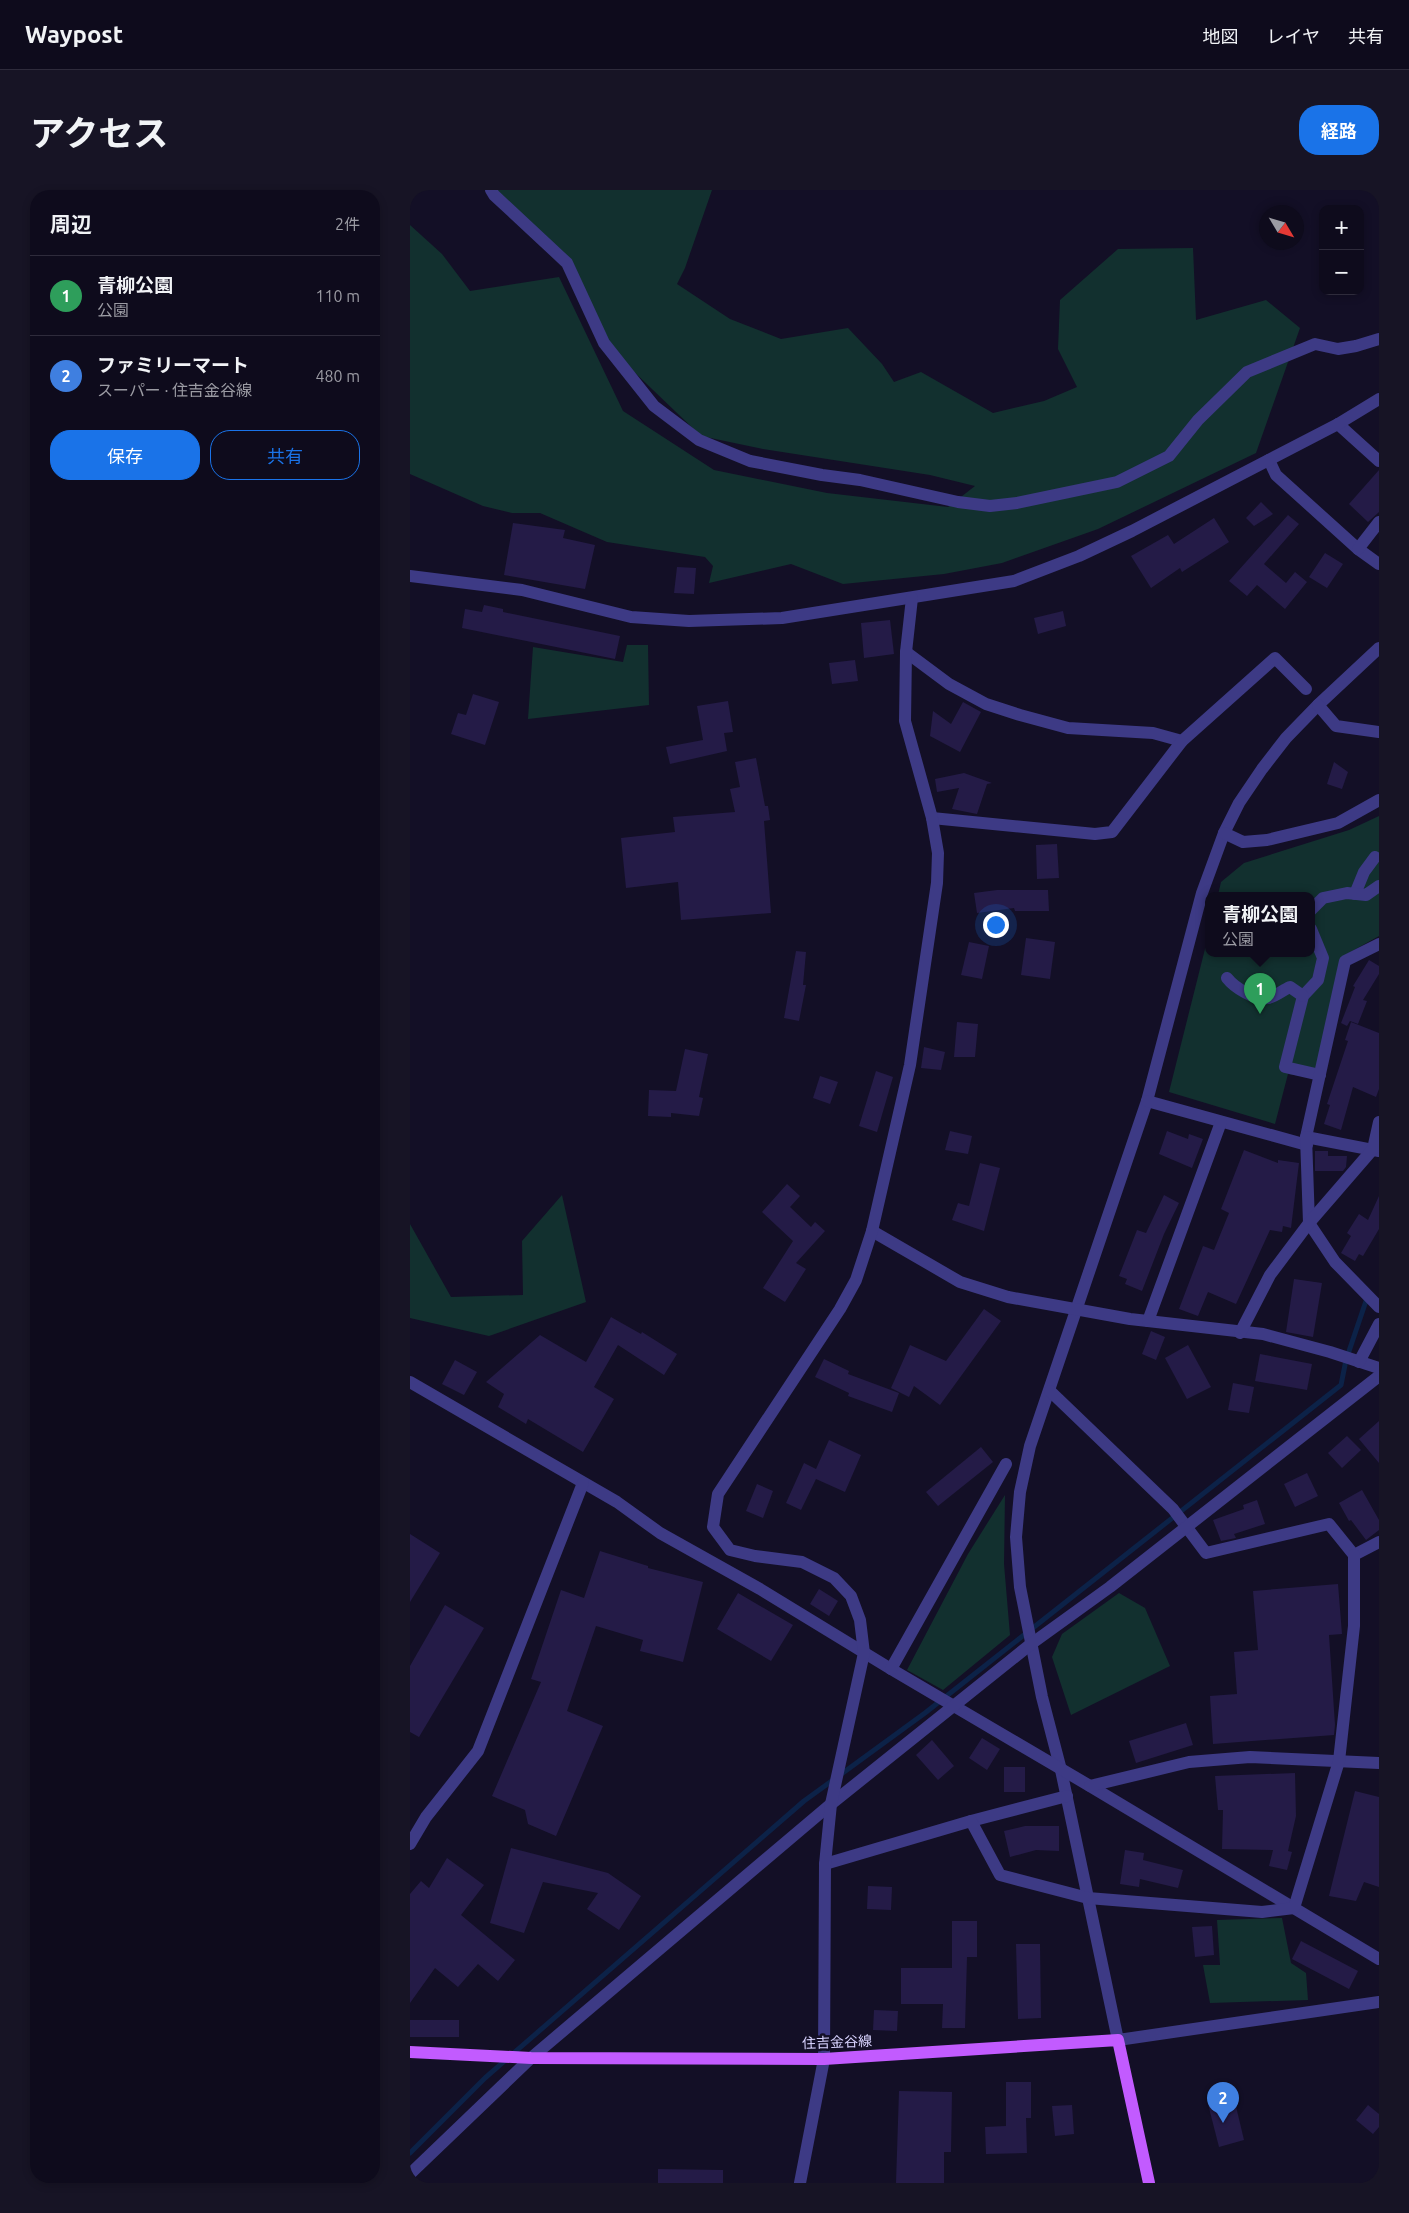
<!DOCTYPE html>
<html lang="ja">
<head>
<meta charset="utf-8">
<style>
	body { margin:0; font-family:Ubuntu,"Noto Sans JP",sans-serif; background:#171425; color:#f1f3f6 }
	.controls { position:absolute; right:15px; top:15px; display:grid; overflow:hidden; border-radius:10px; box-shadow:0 2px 8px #0003 }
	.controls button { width:45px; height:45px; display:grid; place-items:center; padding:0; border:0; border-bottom:1px solid #2e2b3b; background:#0e0b1c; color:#f1f3f6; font:25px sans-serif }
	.compass { position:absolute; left:849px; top:15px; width:45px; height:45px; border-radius:50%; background:#0e0b1c; box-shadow:0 2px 8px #0003; rotate:128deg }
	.you { position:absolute; left:585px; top:734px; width:18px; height:18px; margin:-12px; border:4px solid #fff; border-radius:50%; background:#1a73e8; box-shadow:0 0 0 8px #1a73e833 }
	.badge { display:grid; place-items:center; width:32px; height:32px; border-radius:50%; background:#1a73e8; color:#fff; font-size:16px; font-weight:700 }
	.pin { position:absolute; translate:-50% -41px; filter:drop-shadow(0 1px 2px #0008) }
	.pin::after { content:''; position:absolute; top:26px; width:18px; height:15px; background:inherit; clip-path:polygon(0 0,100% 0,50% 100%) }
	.popup { position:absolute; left:795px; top:702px; width:110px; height:65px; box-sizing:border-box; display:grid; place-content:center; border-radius:10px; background:#0e0b1c; filter:drop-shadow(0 1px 4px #0005); font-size:16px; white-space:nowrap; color:#9b9ba3 }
	.popup b { font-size:19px; color:#f1f3f6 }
	.popup::after { content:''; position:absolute; left:50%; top:100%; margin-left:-10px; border:10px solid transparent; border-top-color:#0e0b1c }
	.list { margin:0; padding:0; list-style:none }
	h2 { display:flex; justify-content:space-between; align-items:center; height:65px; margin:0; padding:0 20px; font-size:21px }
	h2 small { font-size:16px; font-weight:400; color:#9b9ba3 }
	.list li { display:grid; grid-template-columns:32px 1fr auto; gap:15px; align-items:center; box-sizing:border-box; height:80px; padding:0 20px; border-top:1px solid #2e2b3b }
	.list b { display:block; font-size:19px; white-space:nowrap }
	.list p { margin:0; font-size:16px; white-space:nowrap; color:#9b9ba3 }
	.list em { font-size:16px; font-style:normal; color:#9b9ba3 }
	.actions { display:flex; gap:10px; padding:15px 20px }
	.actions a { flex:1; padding:11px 0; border:1px solid #1a73e8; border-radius:20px; text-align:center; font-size:18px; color:#1a73e8 }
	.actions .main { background:#1a73e8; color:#fff }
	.map { position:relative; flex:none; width:969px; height:1993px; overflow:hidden; border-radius:20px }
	header { display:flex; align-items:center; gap:30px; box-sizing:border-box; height:70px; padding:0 25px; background:#0e0b1c; border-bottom:1px solid #2e2b3b }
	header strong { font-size:24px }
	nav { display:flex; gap:28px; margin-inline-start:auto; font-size:18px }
	.intro { display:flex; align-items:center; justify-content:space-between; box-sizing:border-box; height:120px; padding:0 30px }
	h1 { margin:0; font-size:35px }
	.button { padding:12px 22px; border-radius:20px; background:#1a73e8; color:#fff; font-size:18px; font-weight:700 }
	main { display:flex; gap:30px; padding:0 30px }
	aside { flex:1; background:#0e0b1c; border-radius:20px; box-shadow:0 2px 8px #0003 }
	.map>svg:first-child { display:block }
	.green { fill:#12302f }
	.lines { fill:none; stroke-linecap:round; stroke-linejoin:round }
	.stream { stroke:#0c2248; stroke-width:5 }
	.building { fill:#241b47 }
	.minor { stroke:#3d3a85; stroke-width:12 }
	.major { stroke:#c25bff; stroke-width:12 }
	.labels { text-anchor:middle; stroke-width:5; stroke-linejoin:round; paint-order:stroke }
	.street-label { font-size:14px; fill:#d9d4ff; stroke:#130f26 }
</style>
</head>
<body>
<header>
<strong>Waypost</strong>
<nav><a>地図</a><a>レイヤ</a><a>共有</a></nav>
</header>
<div class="intro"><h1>アクセス</h1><a class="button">経路</a></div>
<main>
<aside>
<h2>周辺<small>2件</small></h2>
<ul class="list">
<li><span class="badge" style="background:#2e9e5b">1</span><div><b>青柳公園</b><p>公園</p></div><em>110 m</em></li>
<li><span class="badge" style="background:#3f7fe0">2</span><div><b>ファミリーマート</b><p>スーパー · 住吉金谷線</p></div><em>480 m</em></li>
</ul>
<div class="actions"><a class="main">保存</a><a>共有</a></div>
</aside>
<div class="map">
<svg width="969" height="1993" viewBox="0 0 969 1993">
	<rect width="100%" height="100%" fill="#130f26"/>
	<!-- green -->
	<g class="green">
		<path d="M81,0h221l-27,78 -8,16 53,35 51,20 67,-11 34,36 12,18 27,-10 72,41 51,-12 33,-14 -19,-38 2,-49 58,-51 75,-1 3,72 70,-20 34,28 -44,125 -158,76 -96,34 -58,11 -101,10 -52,-20 -82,19 4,-17 -8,-9 -98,-15 -67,-29h-28l-29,-7 -73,-32v-249l32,29 28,37 89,-14 64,134 91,59 113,23 121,14 27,-21 -45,-11 -167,-26 -62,-13 -97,-93 -37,-80z"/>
		<path d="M217,455h21l1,60 -121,14 5,-72 90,15z"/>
		<path d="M969,626v120l-32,18 -33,124 -26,-4 -13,50 -106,-32 40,-159v20h102v-58h-93l3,-13 23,-19 105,-33z"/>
		<path d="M152,1005l24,107 -97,34 -79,-18v-94l41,73 72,-2 -1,-54z"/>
		<path d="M595,1305l-1,69 6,71 -67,55 -36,-20 61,-116z"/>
		<path d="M709,1403l26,15 25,58 -99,49 -19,-58 10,-23z"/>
		<path d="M872,1728l9,45 15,10 2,27 -98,3 -7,-38h17l-3,-45z"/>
	</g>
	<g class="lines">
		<!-- stream -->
		<g class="stream">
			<path d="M430,1585l85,-62 416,-328 5,-25 21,-62"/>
			<path d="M0,1963l75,-75 319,-277 29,-21"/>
		</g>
	</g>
	<!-- building -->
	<g class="building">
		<path d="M969,280v42l-11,10 -19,-18z"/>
		<path d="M851,312l12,12 -19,12 -8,-8z"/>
		<path d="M878,325l11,9 -35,40 22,19 9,-11 12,10 -22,27 -28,-24 -10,11 -18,-15z"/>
		<path d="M804,328l15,24 -47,30 -2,-4 -29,20 -20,-32 37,-21 6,9z"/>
		<path d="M103,333l52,7 -2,8 32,7 -10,44 -81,-14z"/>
		<path d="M915,363l18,11 -16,24 -18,-11z"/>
		<path d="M267,377l19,1 -2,26 -20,-1z"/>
		<path d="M74,415l19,4v3l117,24 -5,23 -153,-31 3,-19 17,3z"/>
		<path d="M653,421l3,15 -28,8 -4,-16z"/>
		<path d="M480,430l4,34 -30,4 -3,-35z"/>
		<path d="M445,470l3,21 -26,3 -3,-21z"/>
		<path d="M63,504l26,8 -14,43 -34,-11 7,-21 8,2z"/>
		<path d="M318,511l5,31 -9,1 3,18 -57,13 -4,-17 37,-7 -6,-34z"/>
		<path d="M553,512l18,10 -21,40 -30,-16 3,-25 18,13z"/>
		<path d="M346,568l9,48h3l2,14 -6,1 7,92 -90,7 -3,-38 -52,6 -5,-50 54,-6 -2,-15 62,-5 -5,-23 10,-2 -5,-25z"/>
		<path d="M924,572l14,10 -6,17 -15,-5z"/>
		<path d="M554,583l28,10 -5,1 -10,30 -25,-5 7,-21 -22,4 -2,-13z"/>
		<path d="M647,654l2,34 -22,1 -1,-34z"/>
		<path d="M587,700h51l1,21h-34l-1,-3 -37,5 -3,-20z"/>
		<path d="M616,748l29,4 -5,37 -29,-4z"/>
		<path d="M559,752l20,4 -7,33 -21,-4z"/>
		<path d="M386,761l10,1 -3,33h3l-7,36 -15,-3z"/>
		<path d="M959,770l10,6v8l-16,26 4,1 -9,23 -8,-3 -3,5 -6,-3 14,-36 -2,-1z"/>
		<path d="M547,832l21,2 -3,33h-21z"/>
		<path d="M941,832l28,11v56l-3,8 -23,-10 -12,43 -17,-6 6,-19 -3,-1 21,-63 -3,-1z"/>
		<path d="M514,857l21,5 -4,18 -20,-2z"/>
		<path d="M275,859l23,5 -9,43 4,1 -4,18 -28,-3v4l-23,-1 1,-26 27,1z"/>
		<path d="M466,881l17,6 -16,55 -18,-6z"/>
		<path d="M410,886l18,6 -8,22 -17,-6z"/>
		<path d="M540,941l22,5 -4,18 -23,-4z"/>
		<path d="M757,941l21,8 1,-5 14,5 -11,29 -33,-14z"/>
		<path d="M834,960l34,13v-3l21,3 -8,65 -8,-2 -1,6 -12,-2 -34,74 -28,-12 -10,24 -19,-7 24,-63 11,4 15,-37 -8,-4z"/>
		<path d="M905,961h13v5h19l-1,11 -3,4h-28z"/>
		<path d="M570,973l20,5 -16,63 -32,-11 6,-17 11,3z"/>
		<path d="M377,994l13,12 -10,11 21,20 4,-5 10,9 -29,32 10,6 -21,33 -22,-14 30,-47 -31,-29z"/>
		<path d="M754,1005l15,8 -15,31 -22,57 -17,-7 2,-5 -8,-3 18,-46 9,3z"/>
		<path d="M969,1006v33l-16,27 -4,-2 -4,7 -14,-8 10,-17 -4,-3 12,-19 9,6z"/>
		<path d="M884,1089l28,4 -9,54 -27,-5z"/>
		<path d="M574,1119l17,12 -61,84 -26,-19 -5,11 -18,-9 19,-43 36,16z"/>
		<path d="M201,1127l30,17 1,-2 35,22 -13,21 -46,-30 -24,42 20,12 -31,53 -55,-33 -2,5 -28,-17 6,-13 -18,-12 54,-47 46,27z"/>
		<path d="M741,1141l14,6 -9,23 -14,-6z"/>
		<path d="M778,1155l23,42 -24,12 -22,-41z"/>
		<path d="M850,1164l52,10 -5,26 -52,-9z"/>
		<path d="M414,1169l25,12 -1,3 51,19 -7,19 -44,-16 1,-3 -34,-16z"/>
		<path d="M45,1170l22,12 -13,23 -22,-11z"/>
		<path d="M823,1193l21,4 -5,26 -21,-3z"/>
		<path d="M969,1231v42l-20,-24z"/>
		<path d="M937,1246l14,14 -19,18 -14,-15z"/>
		<path d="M419,1250l32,15 -16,37 -29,-13 -15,31 -15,-7 18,-40 12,6z"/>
		<path d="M571,1257l12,15 -55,44 -12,-14z"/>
		<path d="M897,1283l11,23 -23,11 -11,-23z"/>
		<path d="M347,1294l16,7 -10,27 -17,-7z"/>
		<path d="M952,1300l17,30v10l-13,10 -15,-20 -2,1 -10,-18z"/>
		<path d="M847,1310l8,24 -31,10 2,4 -15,3 -8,-21 31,-11 -1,-4z"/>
		<path d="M0,1344l30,19 -30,49z"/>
		<path d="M190,1361l48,15v2l55,14 -20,80 -43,-11 3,-11 -47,-14 -29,85 36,15 -47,110 -28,-12 -3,-14 -33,-14 49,-114 -10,-3 30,-89 23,8z"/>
		<path d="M928,1394l4,50 -13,1 6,90 -1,10 -121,9 -3,-48 27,-2 -3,-42 24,-2 -5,-59z"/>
		<path d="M409,1399l19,12 -9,15 -19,-12z"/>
		<path d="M328,1403l55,32 -22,36 -54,-32z"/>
		<path d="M35,1415l39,23 -65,109 -9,-5v-66z"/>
		<path d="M776,1533l7,22 -57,18 -7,-22z"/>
		<path d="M572,1548l18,11 -13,21 -18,-12z"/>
		<path d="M522,1550l22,26 -16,14 -22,-25z"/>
		<rect x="594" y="1577" width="21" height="25"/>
		<path d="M885,1583l1,43 -8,35 4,1 -5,18 -18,-4 4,-16 -51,-1 1,-39h-5l-3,-34z"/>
		<path d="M945,1601l24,6v90l-15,-5 -8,19 -27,-5z"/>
		<path d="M615,1636h34v25l-23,-1 -26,7 -6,-26z"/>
		<path d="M101,1658l97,25 33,23 -22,34 -32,-21 11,-16 -55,-11 -19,51 -34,-10z"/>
		<path d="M715,1660l19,3 -1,7 40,10 -5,18 -38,-9 -1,8 -19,-3z"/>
		<path d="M37,1668l37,27 -23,30 54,45 -17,21 -20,-17 -20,23 -23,-19 -25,35v-109l11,-13 8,7z"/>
		<path d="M458,1696l24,1 -1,23 -24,-1z"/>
		<path d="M542,1731h25v36h-10l-2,71h-23l1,-24h-42v-36h51z"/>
		<path d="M802,1736l2,29 -19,2 -3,-30z"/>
		<path d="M891,1751l57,30 -9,18 -57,-30z"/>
		<path d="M606,1754h24l1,74 -23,1z"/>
		<path d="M464,1820l24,1 -1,20 -24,-1z"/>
		<rect x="0" y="1830" width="49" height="17"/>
		<path d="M596,1892h25v36h-5l1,35 -41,1 -1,-27 21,-1z"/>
		<path d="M489,1901l53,1 -1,60h-7v31h-48z"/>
		<path d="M824,1908l10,42 -25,7 -11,-43z"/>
		<path d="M662,1915l2,29 -19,2 -3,-30z"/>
		<path d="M958,1915l11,9v13l-6,7 -17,-14z"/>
		<path d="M248,1979l65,1v13h-65z"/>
	</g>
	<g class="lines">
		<!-- minor -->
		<g class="minor">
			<path d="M81,0l3,5 73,68 37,80 50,63 45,34 51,21 72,14 38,5 98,22 32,4 27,-3 100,-21 52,-26 29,-36 49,-48 68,-28 23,5 18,-3 23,-7"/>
			<path d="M928,234l41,37"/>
			<path d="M859,270l7,15 82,74 21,15"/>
			<path d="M948,359l21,-27"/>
			<path d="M0,386l112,14 109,27 58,4 93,-3 232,-37 65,-25 53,-25 206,-107 41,-25"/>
			<path d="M969,458l-61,57 -32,33 -24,31 -23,34 -15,30 -22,60 -55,208 -117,345 -10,46 -4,45 4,50 22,110 19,73 57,270 261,-38"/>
			<path d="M496,462l43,32 37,20 34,11 48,13 85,5 29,8"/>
			<path d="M908,515l18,21 43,6"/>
			<path d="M522,628l163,16 17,-2 70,-91 93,-83 31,31"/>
			<path d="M814,643l19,9 24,-2 71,-17 41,-23"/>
			<path d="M945,704l9,-22 11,-15"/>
			<path d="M901,720l12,-12 24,-5 19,2 13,-9"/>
			<path d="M901,739l12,29 -5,22 -15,16 -18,71 35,8"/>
			<path d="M817,788c7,9 28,23 41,20 7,-1 15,-8 22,-11l13,9"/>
			<path d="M737,911l160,44"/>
			<path d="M896,947l39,-176 34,-17"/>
			<path d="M969,961l-73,-14 3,86 26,39 44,45"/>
			<path d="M462,1041l88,51 48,15 122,22 133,15 67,18 49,16"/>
			<path d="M738,1131l73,-199"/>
			<path d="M830,1143l30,-58 39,-52 64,-74 6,-27"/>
			<path d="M949,1172l20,-38"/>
			<path d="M0,1192l207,120 43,31 100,56 131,80 199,117 289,173"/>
			<path d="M640,1201l123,118 33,44 123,-29 25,31 25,-13"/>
			<path d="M481,1479l115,-205"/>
			<path d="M680,1596l99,-24 61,-5 129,6"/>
			<path d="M561,1631l96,-25"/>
			<path d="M0,1654l16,-27 52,-66 105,-268"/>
			<path d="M415,1674l146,-43 29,54 88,23 174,14 32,-4 45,-147 15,-135v-71"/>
			<path d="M0,1984l121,-116 300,-254 200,-160 79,-57 269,-211"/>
			<path d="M390,1993l24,-124 1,-195 6,-60 33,-151 -4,-33 -9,-24 -17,-18 -32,-16 -47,-6 -25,-6 -17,-23 5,-33 122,-185 16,-29 16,-49 38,-166 27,-182 1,-30 -6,-35 -27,-97 1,-69 6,-54"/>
		</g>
		<!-- major -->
		<path class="major" d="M0,1862l121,6 293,1 294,-19 31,143"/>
	</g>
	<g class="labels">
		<!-- street labels -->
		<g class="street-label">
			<text transform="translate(427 1852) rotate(-2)" y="5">住吉金谷線</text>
		</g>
	</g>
</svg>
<div class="controls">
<button>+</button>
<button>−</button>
</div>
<svg class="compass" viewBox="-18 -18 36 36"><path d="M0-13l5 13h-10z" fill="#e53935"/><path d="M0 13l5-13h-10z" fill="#9b9ba3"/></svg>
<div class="you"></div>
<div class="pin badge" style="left:850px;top:824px;background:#2e9e5b">1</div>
<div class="popup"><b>青柳公園</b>公園</div>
<div class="pin badge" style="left:813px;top:1933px;background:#3f7fe0">2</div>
</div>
</main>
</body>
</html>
